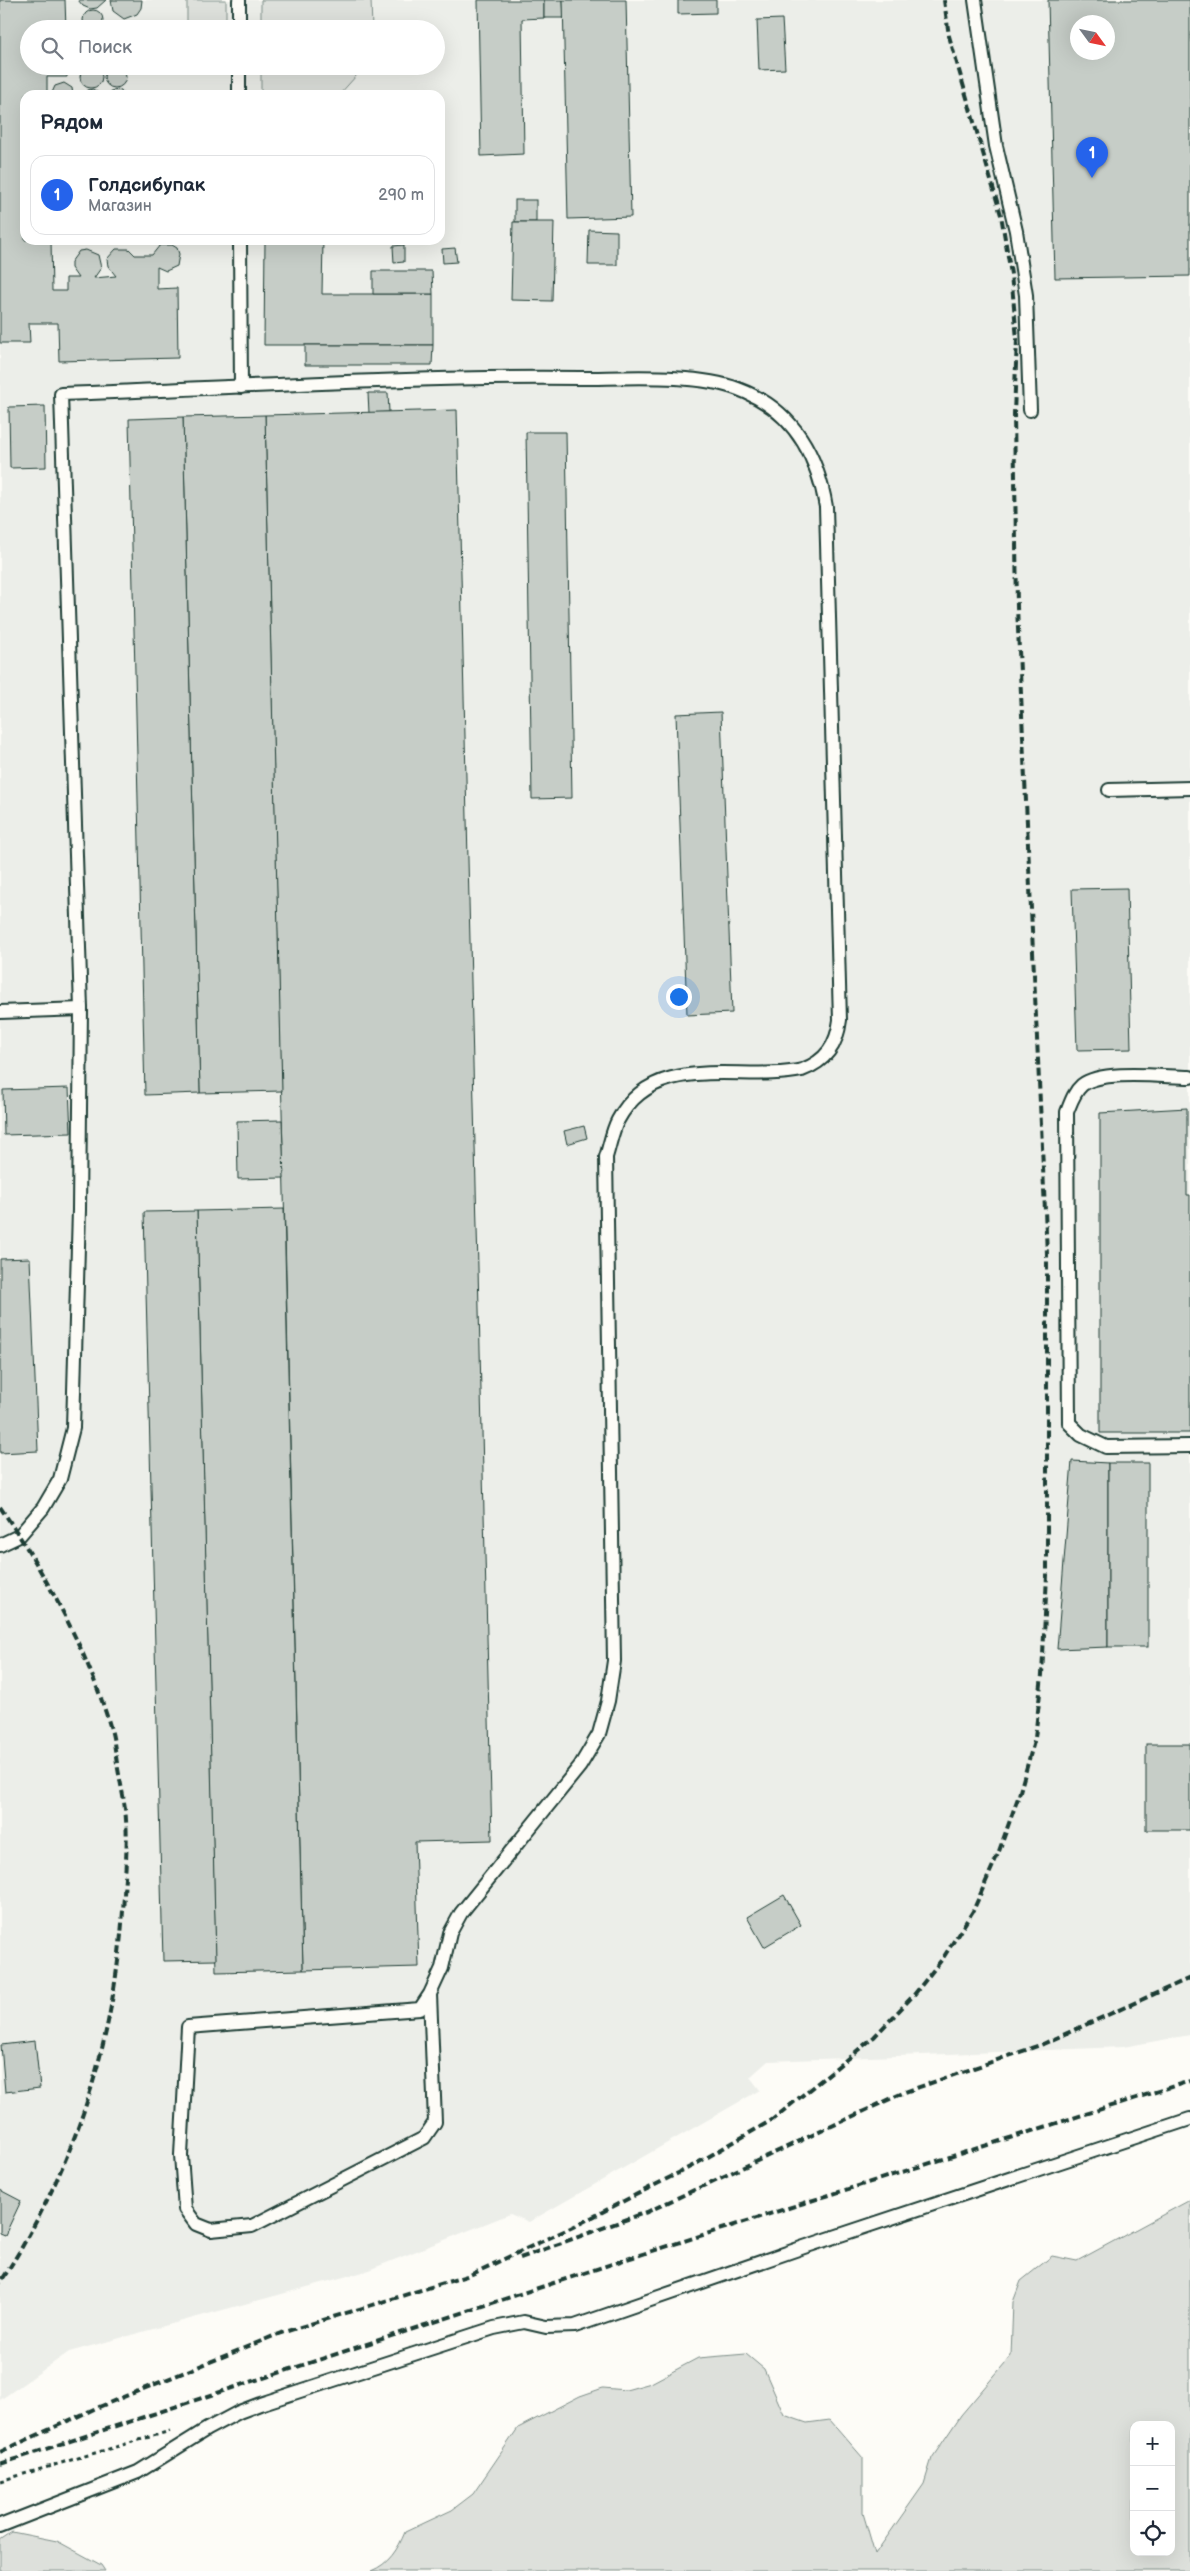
<!DOCTYPE html>
<html lang="ru">
<head>
<meta charset="utf-8">
<style>
	body { margin:0; font-family:"Balsamiq Sans",sans-serif; background:#f2f2f3; color:#1f2937 }
	.controls { position:absolute; right:15px; bottom:15px; display:grid; overflow:hidden; border-radius:10px; box-shadow:0 5px 20px #0002 }
	.controls button { width:45px; height:45px; display:grid; place-items:center; padding:0; border:0; border-bottom:1px solid #e0e1e3; background:#fff; color:#1f2937; font:25px sans-serif }
	.compass { position:absolute; left:1070px; top:15px; width:45px; height:45px; border-radius:50%; background:#fff; box-shadow:0 5px 20px #0002; rotate:123deg }
	.you { position:absolute; left:678px; top:996px; width:18px; height:18px; margin:-12px; border:4px solid #fff; border-radius:50%; background:#1a73e8; box-shadow:0 0 0 8px #1a73e833 }
	.badge { display:grid; place-items:center; width:32px; height:32px; border-radius:50%; background:#2563eb; color:#fff; font-size:16px; font-weight:700 }
	.pin { position:absolute; translate:-50% -41px; filter:drop-shadow(0 1px 2px #0008) }
	.pin::after { content:''; position:absolute; top:26px; width:18px; height:15px; background:inherit; clip-path:polygon(0 0,100% 0,50% 100%) }
	.list { margin:0; padding:0; list-style:none }
	h2 { display:flex; justify-content:space-between; align-items:center; height:65px; margin:0; padding:0 20px; font-size:21px }
	h2 small { font-size:16px; font-weight:400; color:#747a83 }
	.list li { display:grid; grid-template-columns:32px 1fr auto; gap:15px; align-items:center; box-sizing:border-box; height:80px; margin:0 10px 10px; padding:0 10px; border:1px solid #e0e1e3; border-radius:15px }
	.list b { display:block; font-size:19px; white-space:nowrap }
	.list p { margin:0; font-size:16px; white-space:nowrap; color:#747a83 }
	.list em { font-size:16px; font-style:normal; color:#747a83 }
	.icon { flex:none; width:28px; height:28px; fill:none; stroke:currentColor; stroke-width:2; stroke-linecap:round; stroke-linejoin:round }
	.map { position:relative; flex:none; width:1190px; height:2571px; overflow:hidden }
	.search { position:absolute; background:#fff; box-shadow:0 5px 20px #0002; left:20px; top:20px; width:425px; height:55px; display:flex; align-items:center; gap:12px; box-sizing:border-box; padding:0 18px; border-radius:28px; color:#747a83; font-size:19px }
	.panel { position:absolute; background:#fff; box-shadow:0 5px 20px #0002; left:20px; top:90px; width:425px; height:155px; border-radius:15px }
	.map>svg:first-child { display:block }
	.built { fill:#eceee9; fill-rule:evenodd }
	.green { fill:#dde0db; stroke:#7e8e88; fill-rule:evenodd }
	.building { fill:#c6cdc7; stroke:#1f3d34; fill-rule:evenodd }
	.lines { fill:none; stroke-linecap:round; stroke-linejoin:round }
	.service-casing { stroke:#1f3d34; stroke-width:16 }
	.path { stroke:#1f3d34; stroke-width:3; stroke-dasharray:4 4; stroke-linecap:butt }
	.service { stroke:#fdfcf7; stroke-width:12 }
	.rail { stroke:#1f3d34; stroke-width:4; stroke-dasharray:8 4; stroke-linecap:butt }
</style>
</head>
<body>
<div class="map">
<svg width="1190" height="2571" viewBox="0 0 1190 2571">
	<rect width="100%" height="100%" fill="#fdfcf7"/>
	<filter id="ink" filterUnits="userSpaceOnUse"><feTurbulence type="fractalNoise" baseFrequency=".02" numOctaves="2"/><feDisplacementMap in="SourceGraphic" scale="10" xChannelSelector="R" yChannelSelector="G"/><feConvolveMatrix kernelMatrix="1 2 1 2 8 2 1 2 1" color-interpolation-filters="sRGB"/></filter>
	<g filter="url(#ink)">
		<!-- built -->
		<path class="built" d="M0,0h1190v2035l-67,12 -355,14 -18,16 10,13 -231,132 -19,-8 -144,57 -297,81 -69,48zM1078,22h30v30h-30zM29,29h407v37h-407zM25,95h415v145h-415z"/>
		<!-- green -->
		<g class="green">
			<rect x="187" y="0" width="39" height="29"/>
			<path d="M261,0h110l1,29h-111z"/>
			<path d="M261,66h104l-26,29h-78z"/>
			<path d="M1190,2200v371h-819c18,-7 27,-22 34,-39l47,-22 21,-16 45,-66 62,-32 23,-8 23,2 25,-7 47,-25 48,-4 18,15 20,46 23,8 23,-3 33,38v55l12,41 49,-70 8,-26 29,-43 50,-59 2,-54 8,-21 31,-25 25,5zM1134,2425h37v127h-37z"/>
			<path d="M12,2532l45,9 44,24 4,6h-105v-31z"/>
		</g>
		<!-- building -->
		<g class="building">
			<path d="M0,0h65l1,29h-37v37h38v11h-20v18h-22v145h26l1,51h14v-13h12l-7,-10v-6l8,-11 7,-1 12,5 3,13 -7,10 22,-2 -8,-10 -1,-7 9,-10h13l6,6h17l8,-10h12l5,3 2,6 -2,12 -11,5 -9,-4v22l20,-1 1,70 -119,3 -1,-38h-29l1,20h-30z"/>
			<path d="M78,0h28l-9,8 -7,1 -7,-3z"/>
			<path d="M111,0h31l-1,8 -4,6 -13,5 -11,-8z"/>
			<path d="M478,0h66v18l-22,1 2,135 -43,2z"/>
			<path d="M544,0h19l1,18h-20z"/>
			<path d="M563,0h63l5,217 -63,2z"/>
			<path d="M678,0h38v13l-38,1z"/>
			<path d="M1048,0h142v276l-135,2zM1078,22h30v30h-30z"/>
			<circle cx="93" cy="20" r="10"/>
			<path d="M782,19l3,50 -26,1 -2,-50z"/>
			<circle cx="91" cy="77" r="11"/>
			<circle cx="115" cy="77" r="11"/>
			<path d="M64,83l8,5 1,7h-22l4,-9z"/>
			<path d="M93,89l8,6h-19l6,-5z"/>
			<path d="M118,89l8,6h-19l6,-5z"/>
			<rect x="515" y="200" width="21" height="22"/>
			<path d="M513,222h41l-2,79 -41,-1z"/>
			<path d="M589,230l28,1v34h-29z"/>
			<path d="M265,240h58l-1,54h111v51h-169z"/>
			<path d="M404,245v17l-10,1 -1,-17z"/>
			<path d="M455,248l2,14 -14,1 -1,-14z"/>
			<path d="M373,271h59l1,23h-60z"/>
			<path d="M305,345h128l-1,20h-127z"/>
			<path d="M368,393h20l1,19 -20,1z"/>
			<path d="M45,406l1,61 -36,1 -1,-61z"/>
			<path d="M457,410l35,1430 -77,2 4,125 -116,3 -38,-1555z"/>
			<path d="M265,415l17,676 -82,2 -17,-676z"/>
			<path d="M183,417l17,676 -55,2 -16,-676z"/>
			<path d="M526,432h40l6,366 -40,1z"/>
			<path d="M721,712l11,301 -45,2 -11,-301z"/>
			<path d="M1127,888l4,161 -54,1 -5,-161z"/>
			<path d="M69,1088l2,45 -67,2 -1,-45z"/>
			<path d="M1187,1108v87h3v238h-90v-320z"/>
			<path d="M282,1120l2,58 -46,1 -1,-58z"/>
			<path d="M584,1126l3,12 -20,6 -3,-13z"/>
			<path d="M284,1209l19,761 -87,2 -19,-761z"/>
			<path d="M197,1211l19,749 -53,1 -19,-749z"/>
			<path d="M30,1258l8,193 -38,2v-194z"/>
			<path d="M1072,1461l36,2v184l-51,2z"/>
			<rect x="1108" y="1463" width="40" height="184"/>
			<rect x="1146" y="1744" width="44" height="86"/>
			<path d="M784,1895l17,30 -37,22 -17,-30z"/>
			<path d="M35,2041l5,47 -35,4 -4,-47z"/>
			<path d="M0,2190l21,11 -16,34 -5,-2z"/>
		</g>
		<g class="lines">
			<defs>
				<g id="service">
					<path d="M239,0v29"/>
					<path d="M975,0l21,146 20,85 10,64 4,115"/>
					<path d="M239,66v29"/>
					<path d="M240,240l1,147"/>
					<path d="M1109,790l81,-2"/>
					<path d="M0,1012l81,-3"/>
					<path d="M1190,1077c-26,0 -87,-8 -108,8 -8,7 -11,17 -15,27l2,311 12,12 25,12 84,-1"/>
					<path d="M0,1545l19,-9 24,-28 17,-29 13,-51 6,-218 2,-201 -20,-615c173,-6 346,-18 519,-16 46,0 116,-5 158,11 54,20 79,64 88,118l14,513c-3,25 -14,41 -38,50 -61,13 -147,-20 -184,50 -6,11 -8,25 -12,37l8,504 -6,40 -9,33 -19,32 -119,147 -11,20 -8,35 -12,26 -10,15 -232,18 -7,128 4,54 11,15 15,6 41,-4 172,-88 11,-16 -5,-128"/>
					<path d="M0,2526l138,-54 69,-43 32,-17 21,-8 234,-76 30,-6 22,5 29,-1 229,-79 386,-128"/>
				</g>
			</defs>
			<!-- service casing -->
			<use href="#service" class="service-casing"/>
			<!-- path -->
			<path class="path" d="M0,2481l170,-50"/>
			<!-- service -->
			<use href="#service" class="service"/>
			<!-- rail -->
			<g class="rail">
				<path d="M0,1507c43,62 89,147 110,219 4,12 5,25 7,37 3,19 8,38 9,57 2,25 -1,51 -2,75 -8,144 -46,267 -124,388"/>
				<path d="M520,2258l127,-46 258,-120 138,-48 147,-66"/>
				<path d="M0,2452l94,-43 187,-76 189,-58 107,-50 117,-60 78,-45 102,-83 39,-41 30,-38 30,-47 25,-57 21,-59 16,-57 7,-63 5,-100v-321l-30,-647 -3,-193 3,-75 -6,-65 -10,-59 -52,-179 -5,-36"/>
				<path d="M0,2464l627,-205 563,-178"/>
			</g>
		</g>
	</g>
</svg>
<div class="controls">
<button>+</button>
<button>−</button>
<button><svg class="icon" aria-label="locate" viewBox="0 0 24 24"><circle cx="12" cy="12" r="6"/><path d="M12 2v4M12 18v4M2 12h4M18 12h4"/></svg></button>
</div>
<svg class="compass" viewBox="-18 -18 36 36"><path d="M0-13l5 13h-10z" fill="#e53935"/><path d="M0 13l5-13h-10z" fill="#747a83"/></svg>
<div class="you"></div>
<div class="pin badge" style="left:1092px;top:178px">1</div>
<div class="search"><svg class="icon" aria-label="search" viewBox="0 0 24 24"><circle cx="10" cy="10" r="6"/><path d="M15 15l6 6"/></svg>Поиск</div>
<section class="panel">
<h2>Рядом<small></small></h2>
<ul class="list">
<li><span class="badge">1</span><div><b>Голдcибупак</b><p>Магазин</p></div><em>290 m</em></li>
</ul>
</section>
</div>
</body>
</html>
